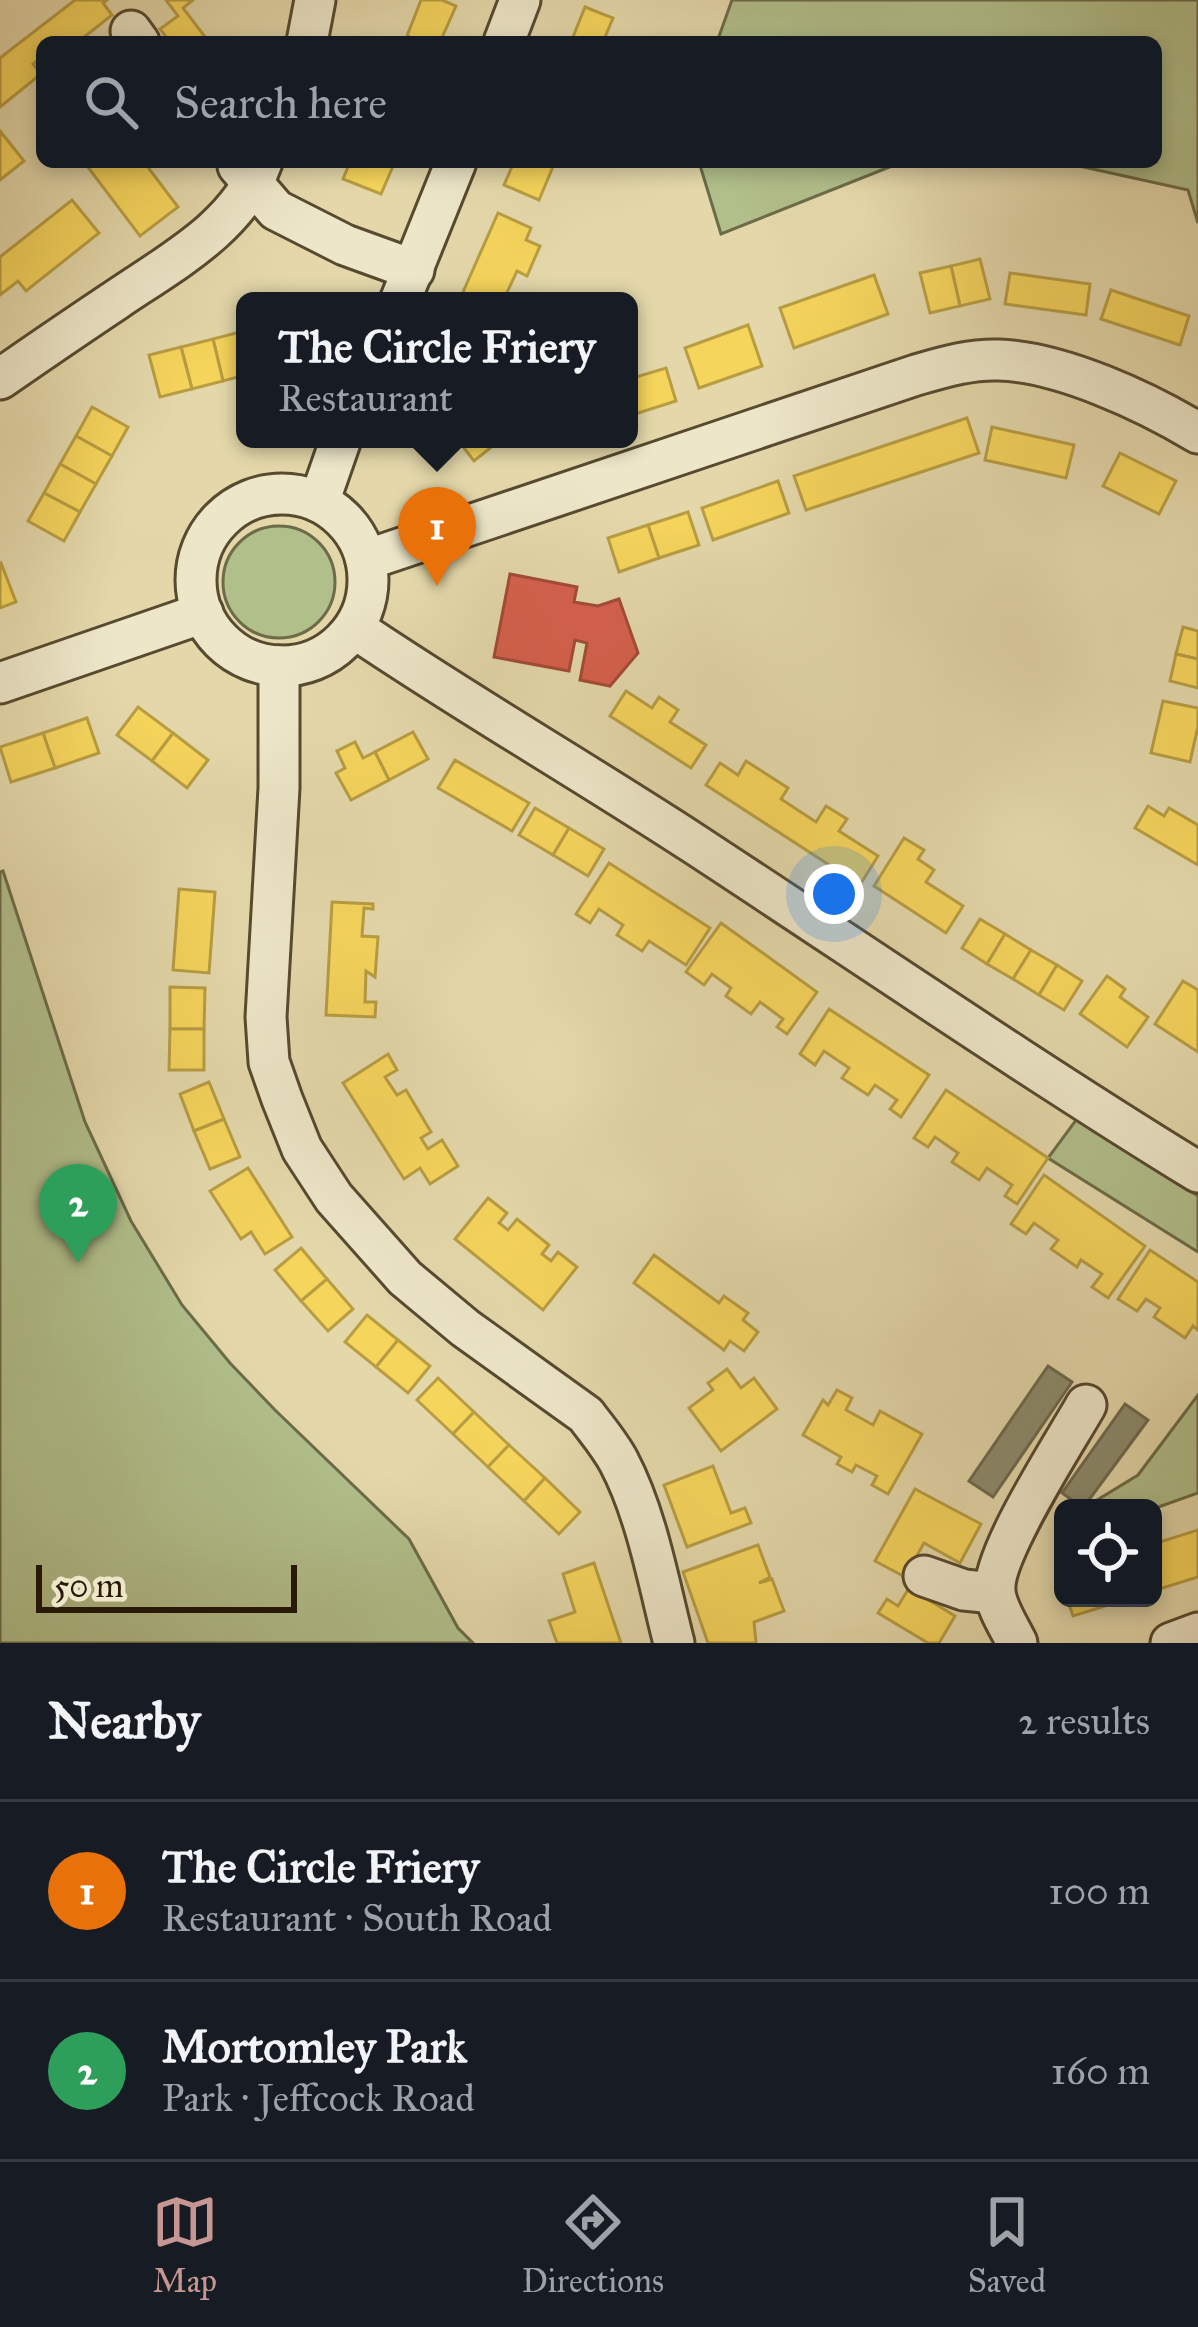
<!DOCTYPE html>
<html lang="en">
<head>
<meta charset="utf-8">
<style>
	body { margin:0; font-family:"IM FELL Great Primer",serif; background:#242831; color:#f1f3f6 }
	.controls { position:absolute; right:36px; bottom:36px; display:grid; overflow:hidden; border-radius:18px; box-shadow:0 6px 18px #0003 }
	.controls button { width:108px; height:108px; display:grid; place-items:center; padding:0; border:0; border-bottom:3px solid #363941; background:#171b24; color:#f1f3f6; font:60px sans-serif }
	.scale { position:absolute; left:36px; bottom:30px; width:261px; box-sizing:border-box; padding-left:12px; border:6px solid #281a06; border-top:0; font-size:33px; line-height:42px; white-space:nowrap; color:#281a06; -webkit-text-stroke:9px #ede6c8; paint-order:stroke }
	.you { position:absolute; left:834px; top:894px; width:42px; height:42px; margin:-30px; border:9px solid #fff; border-radius:50%; background:#1a73e8; box-shadow:0 0 0 18px #1a73e833 }
	.badge { display:grid; place-items:center; width:78px; height:78px; border-radius:50%; background:#c59692; color:#fff; font-size:39px; font-weight:700 }
	.pin { position:absolute; translate:-50% -99px; filter:drop-shadow(0 3px 6px #0008) }
	.pin::after { content:''; position:absolute; top:63px; width:42px; height:36px; background:inherit; clip-path:polygon(0 0,100% 0,50% 100%) }
	.popup { position:absolute; left:236px; top:292px; width:402px; height:156px; box-sizing:border-box; display:grid; place-content:center; border-radius:18px; background:#171b24; filter:drop-shadow(0 3px 9px #0005); font-size:39px; white-space:nowrap; color:#9ea1a6 }
	.popup b { font-size:45px; color:#f1f3f6 }
	.popup::after { content:''; position:absolute; left:50%; top:100%; margin-left:-24px; border:24px solid transparent; border-top-color:#171b24 }
	.list { margin:0; padding:0; list-style:none }
	h2 { display:flex; justify-content:space-between; align-items:center; height:156px; margin:0; padding:0 48px; font-size:51px }
	h2 small { font-size:39px; font-weight:400; color:#9ea1a6 }
	.list li { display:grid; grid-template-columns:78px 1fr auto; gap:36px; align-items:center; box-sizing:border-box; height:180px; padding:0 48px; border-top:3px solid #363941 }
	.list b { display:block; font-size:45px; white-space:nowrap }
	.list p { margin:0; font-size:39px; white-space:nowrap; color:#9ea1a6 }
	.list em { font-size:39px; font-style:normal; color:#9ea1a6 }
	.icon { flex:none; width:66px; height:66px; fill:none; stroke:currentColor; stroke-width:2; stroke-linecap:round; stroke-linejoin:round }
	.map { position:relative; flex:none; width:1198px; height:1643px; overflow:hidden }
	.search { position:absolute; background:#171b24; box-shadow:0 6px 18px #0003; left:36px; right:36px; top:36px; height:132px; display:flex; align-items:center; gap:30px; box-sizing:border-box; padding:0 42px; border-radius:18px; color:#9ea1a6; font-size:45px }
	.sheet { height:516px; background:#171b24 }
	nav { display:flex; justify-content:space-around; align-items:center; box-sizing:border-box; height:168px; border-top:3px solid #363941; background:#171b24; font-size:33px; color:#9ea1a6 }
	nav a { display:grid; justify-items:center; gap:6px }
	nav .on { color:#c59692 }
	.map>svg:first-child { display:block }
	.green { fill:#b1bf8b; stroke:#6c6c48; stroke-width:3 }
	.homes { fill:#f6d55c; stroke:#b89d42; stroke-width:3 }
	.shops { fill:#d6604d; stroke:#a24b38; stroke-width:3 }
	.industry { fill:#8c8c6e; stroke:#6e6a4f; stroke-width:3 }
	.lines { fill:none; stroke-linecap:round; stroke-linejoin:round }
	.minor-casing { stroke:#574a2f; stroke-width:45 }
	.minor { stroke:#ede6c8; stroke-width:39 }
</style>
</head>
<body>
<div class="map">
<svg width="1198" height="1643" viewBox="0 0 1198 1643">
	<rect width="100%" height="100%" fill="#e4d8aa"/>
	<filter id="stains"><feTurbulence type="fractalNoise" baseFrequency=".00167" numOctaves="4"/><feColorMatrix values="0 0 0 0 .2 0 0 0 0 .09 0 0 0 0 .02 0 0 0 .5 -.17"/></filter>
	<radialGradient id="worn" r=".72"><stop offset=".6" stop-color="#630" stop-opacity="0"/><stop offset="1" stop-color="#630" stop-opacity=".3"/></radialGradient>
	<!-- green -->
	<g class="green">
		<path d="M732,0h466v223l-10,-33 -127,-28h95v-120h-439z"/>
		<path d="M699,162h203l-181,72z"/>
		<circle cx="279" cy="582" r="56"/>
		<path d="M3,871l82,251 46,99 51,84 48,58 45,47 134,129 49,89 15,15h-473v-771z"/>
		<path d="M1079,1116l119,80v56l-150,-94z"/>
		<path d="M1198,1395v98l-45,16 -69,-1 54,-33z"/>
	</g>
	<!-- homes -->
	<g class="homes">
		<path d="M75,0h32l-4,3 9,12 -34,27h-36v23l-4,-5 -5,4 8,10 -41,33v-49z"/>
		<path d="M166,0h27l-10,8 26,34h-39l-10,-13 18,-13z"/>
		<path d="M421,0h21l14,6 -16,36h-17l-16,-6z"/>
		<path d="M585,7l28,11 -10,24h-32z"/>
		<path d="M0,131l24,30 -24,19z"/>
		<path d="M84,162h60l34,45 -38,29z"/>
		<path d="M350,162l44,2 -13,30 -38,-15z"/>
		<path d="M514,162h41l-16,38 -35,-15z"/>
		<path d="M72,200l27,33 -73,58 -8,-10 -18,14v-38z"/>
		<path d="M498,213l33,15 -5,12 14,6 -13,30 -10,-5 -14,30h-20l-20,-9z"/>
		<path d="M980,259l10,40 -30,7 -9,-40z"/>
		<path d="M951,266l9,40 -30,7 -10,-40z"/>
		<path d="M1010,273l80,11 -4,31 -81,-11z"/>
		<path d="M874,275l14,39 -94,34 -14,-40z"/>
		<path d="M1111,290l78,26 -9,29 -79,-26z"/>
		<path d="M748,325l14,41 -63,22 -14,-40z"/>
		<path d="M244,331l1,44 -22,6 -10,-42z"/>
		<path d="M213,339l10,42 -31,8 -11,-42z"/>
		<path d="M181,347l11,42 -32,8 -11,-42z"/>
		<path d="M666,368l10,33 -47,15v-37z"/>
		<path d="M92,407l36,20 -16,29 -36,-20z"/>
		<path d="M967,418l12,35 -173,57 -12,-34z"/>
		<path d="M992,427l82,18 -8,33 -81,-18z"/>
		<path d="M76,436l36,20 -16,28 -36,-20z"/>
		<path d="M457,439h41l1,2 -25,20z"/>
		<path d="M1120,453l56,28 -17,33 -56,-28z"/>
		<path d="M60,464l36,20 -16,28 -36,-19z"/>
		<path d="M778,481l11,32 -76,27 -11,-32z"/>
		<path d="M44,493l36,19 -16,29 -36,-20z"/>
		<path d="M688,512l11,33 -40,13 -11,-33z"/>
		<path d="M648,525l11,33 -40,14 -11,-34z"/>
		<path d="M1,563l15,39 -16,6v-44z"/>
		<path d="M1183,627l15,4v28l-22,-5z"/>
		<path d="M1176,654l22,5v29l-28,-7z"/>
		<path d="M626,691l26,17 7,-11 19,13 -8,12 36,23 -15,23 -81,-52z"/>
		<path d="M1163,701l35,7v18l-8,36 -39,-9z"/>
		<path d="M138,707l35,26 -21,28 -35,-26z"/>
		<path d="M87,718l12,35 -44,15 -12,-35z"/>
		<path d="M413,732l15,27 -39,21 -14,-28z"/>
		<path d="M43,733l12,35 -44,14 -11,-35z"/>
		<path d="M173,733l35,27 -21,28 -35,-27z"/>
		<path d="M355,742l8,16 12,-6 14,28 -38,20 -15,-27 9,-5 -8,-17z"/>
		<path d="M455,760l74,43 -17,28 -74,-43z"/>
		<path d="M746,761l42,27 -7,11 35,23 10,-16 21,13 -8,12 39,25 -18,29 -154,-100 14,-22 18,12z"/>
		<path d="M1148,806l16,10 5,-8 29,17v40l-63,-37z"/>
		<path d="M535,808l34,20 -16,27 -34,-20z"/>
		<path d="M569,828l35,21 -16,27 -35,-21z"/>
		<path d="M904,838l20,12 -6,9 16,11 -8,12 37,24 -17,27 -72,-47z"/>
		<path d="M609,863l101,65 -24,37 -37,-24 -7,10 -25,-16 6,-10 -24,-16 -9,14 -14,-9z"/>
		<path d="M179,889l36,3 -6,81 -36,-3z"/>
		<path d="M332,902l41,2v5l-9,-1 -2,28 16,1 -3,40 -9,-6 -1,31h11l-1,15 -49,-2z"/>
		<path d="M980,919l25,15 -18,30 -25,-16z"/>
		<path d="M721,923l96,69 -30,42 -10,-7 6,-8 -23,-17 -9,12 -25,-18 5,-8 -19,-14 -8,11 -18,-13z"/>
		<path d="M1005,934l26,16 -18,29 -26,-15z"/>
		<path d="M1031,950l26,15 -18,30 -26,-16z"/>
		<path d="M1057,965l25,16 -18,29 -25,-15z"/>
		<path d="M1107,976l18,13 -5,8 28,20 -21,30 -47,-33z"/>
		<path d="M1183,981l15,9v62l-43,-28z"/>
		<path d="M170,987l35,1 -1,41h-34z"/>
		<path d="M829,1009l100,66 -28,42 -11,-8 7,-9 -22,-15 -7,10 -26,-17 7,-10 -25,-17 -9,14 -15,-11z"/>
		<path d="M170,1029h34v41h-35z"/>
		<path d="M388,1054l9,16 -12,7 12,18 9,-5 25,42 -10,6 7,11 14,-9 16,26 -28,18 -10,-16 -16,11 -61,-96z"/>
		<path d="M209,1082l15,37 -30,12 -14,-37z"/>
		<path d="M946,1090l102,68 -31,46 -12,-8 7,-11 -25,-17 -8,12 -27,-18 6,-9 -23,-16 -7,10 -14,-9z"/>
		<path d="M224,1119l16,38 -30,12 -16,-38z"/>
		<path d="M248,1168l44,69 -27,17 -14,-22 -10,7 -31,-48z"/>
		<path d="M1044,1175l101,71 -37,52 -16,-11 10,-13 -21,-14 -4,7 -26,-18 7,-9 -24,-17 -8,11 -15,-10z"/>
		<path d="M488,1198l19,15 -8,10 9,7 9,-11 32,26 -7,9 9,7 7,-9 19,15 -34,43 -88,-71z"/>
		<path d="M301,1248l26,31 -26,22 -26,-31z"/>
		<path d="M1150,1250l48,32v48l-5,-4 -8,12 -31,-21 6,-9 -14,-9 -9,12 -19,-12z"/>
		<path d="M654,1255l65,48 5,-7 24,17 -5,7 15,12 -14,19 -14,-10 -6,9 -90,-67z"/>
		<path d="M327,1279l26,30 -25,22 -27,-30z"/>
		<path d="M367,1315l31,25 -22,27 -31,-25z"/>
		<path d="M398,1340l32,26 -22,27 -32,-26z"/>
		<path d="M727,1369l14,19 13,-10 23,31 -56,42 -32,-43 24,-18 -5,-7z"/>
		<path d="M438,1378l36,34 -21,22 -36,-34z"/>
		<path d="M837,1390l15,8 -6,12 27,15 7,-14 42,23 -34,60 -16,-9 5,-9 -21,-11 -4,7 -15,-8 4,-7 -38,-22 20,-35 5,5z"/>
		<path d="M474,1412l35,33 -21,22 -35,-33z"/>
		<path d="M509,1445l36,33 -21,23 -36,-34z"/>
		<path d="M713,1466l18,47 14,-5 6,15 -64,24 -23,-62z"/>
		<path d="M545,1478l35,34 -21,22 -35,-33z"/>
		<path d="M915,1489l66,35 -21,39 -36,-20 -19,34 -30,-16z"/>
		<path d="M1198,1530v47l-45,14v-47z"/>
		<path d="M758,1545l12,32 -11,6 13,-4 12,32 -30,11 2,21h-48l-25,-71z"/>
		<path d="M594,1563l27,80h-64l-8,-22 26,-9 -12,-38z"/>
		<path d="M909,1588l46,28 -16,27h-11l-50,-30 9,-14 11,7z"/>
		<path d="M1067,1598h64l-58,18z"/>
	</g>
	<!-- shops -->
	<path class="shops" d="M510,574l67,13 -3,15 24,4 21,-7 19,54 -28,33 -30,-6 7,-37 -12,-3 -6,31 -75,-14z"/>
	<!-- industry -->
	<g class="industry">
		<path d="M1048,1366l24,16 -79,115 -24,-16z"/>
		<path d="M1125,1404l23,16 -65,88 -21,-15z"/>
	</g>
	<g class="lines">
		<defs>
			<g id="minor">
				<path d="M131,31l8,11"/>
				<path d="M307,42l8,-42"/>
				<path d="M504,42l16,-42"/>
				<path d="M238,166l38,44 69,35 69,25"/>
				<path d="M400,301l56,-139"/>
				<path d="M0,379c39,-27 77,-53 116,-79 54,-37 123,-73 146,-138"/>
				<circle cx="282" cy="580" r="86"/>
				<path d="M319,502l22,-63"/>
				<path d="M366,560l550,-185c28,-8 54,-16 83,-15 62,2 146,41 199,73"/>
				<path d="M354,628c111,75 227,142 339,215 168,110 334,224 505,329"/>
				<path d="M279,666v122l-13,229 3,45 13,37 20,50 32,49 71,80 60,50 121,87c11,15 24,30 33,47 28,53 40,123 55,181"/>
				<path d="M0,683l203,-70"/>
				<path d="M924,1576l40,14 30,3"/>
				<path d="M1017,1643c-7,-15 -21,-35 -22,-52 -3,-37 70,-149 91,-186"/>
				<path d="M1171,1643l27,-10"/>
			</g>
		</defs>
		<!-- minor casing -->
		<use href="#minor" class="minor-casing"/>
		<!-- minor -->
		<use href="#minor" class="minor"/>
	</g>
	<rect width="100%" height="100%" filter="url(#stains)"/>
	<rect width="100%" height="100%" fill="url(#worn)"/>
</svg>
<div class="controls">
<button><svg class="icon" aria-label="locate" viewBox="0 0 24 24"><circle cx="12" cy="12" r="6"/><path d="M12 2v4M12 18v4M2 12h4M18 12h4"/></svg></button>
</div>
<div class="scale">50 m</div>
<div class="you"></div>
<div class="pin badge" style="left:437px;top:586px;background:#e8710a">1</div>
<div class="popup"><b>The Circle Friery</b>Restaurant</div>
<div class="pin badge" style="left:78px;top:1263px;background:#2e9e5b">2</div>
<div class="search"><svg class="icon" aria-label="search" viewBox="0 0 24 24"><circle cx="10" cy="10" r="6"/><path d="M15 15l6 6"/></svg>Search here</div>
</div>
<section class="sheet">
<h2>Nearby<small>2 results</small></h2>
<ul class="list">
<li><span class="badge" style="background:#e8710a">1</span><div><b>The Circle Friery</b><p>Restaurant · South Road</p></div><em>100 m</em></li>
<li><span class="badge" style="background:#2e9e5b">2</span><div><b>Mortomley Park</b><p>Park · Jeffcock Road</p></div><em>160 m</em></li>
</ul>
</section>
<nav>
<a class="on"><svg class="icon" aria-label="map" viewBox="0 0 24 24"><path d="M3 6l6-2 6 2 6-2v14l-6 2-6-2-6 2zM9 4v14M15 6v14"/></svg>Map</a>
<a><svg class="icon" aria-label="directions" viewBox="0 0 24 24"><path d="M12 3l9 9-9 9-9-9zM9 14v-3h6M13 9l2 2-2 2"/></svg>Directions</a>
<a><svg class="icon" aria-label="saved" viewBox="0 0 24 24"><path d="M7 4h10v16l-5-4-5 4z"/></svg>Saved</a>
</nav>
</body>
</html>
